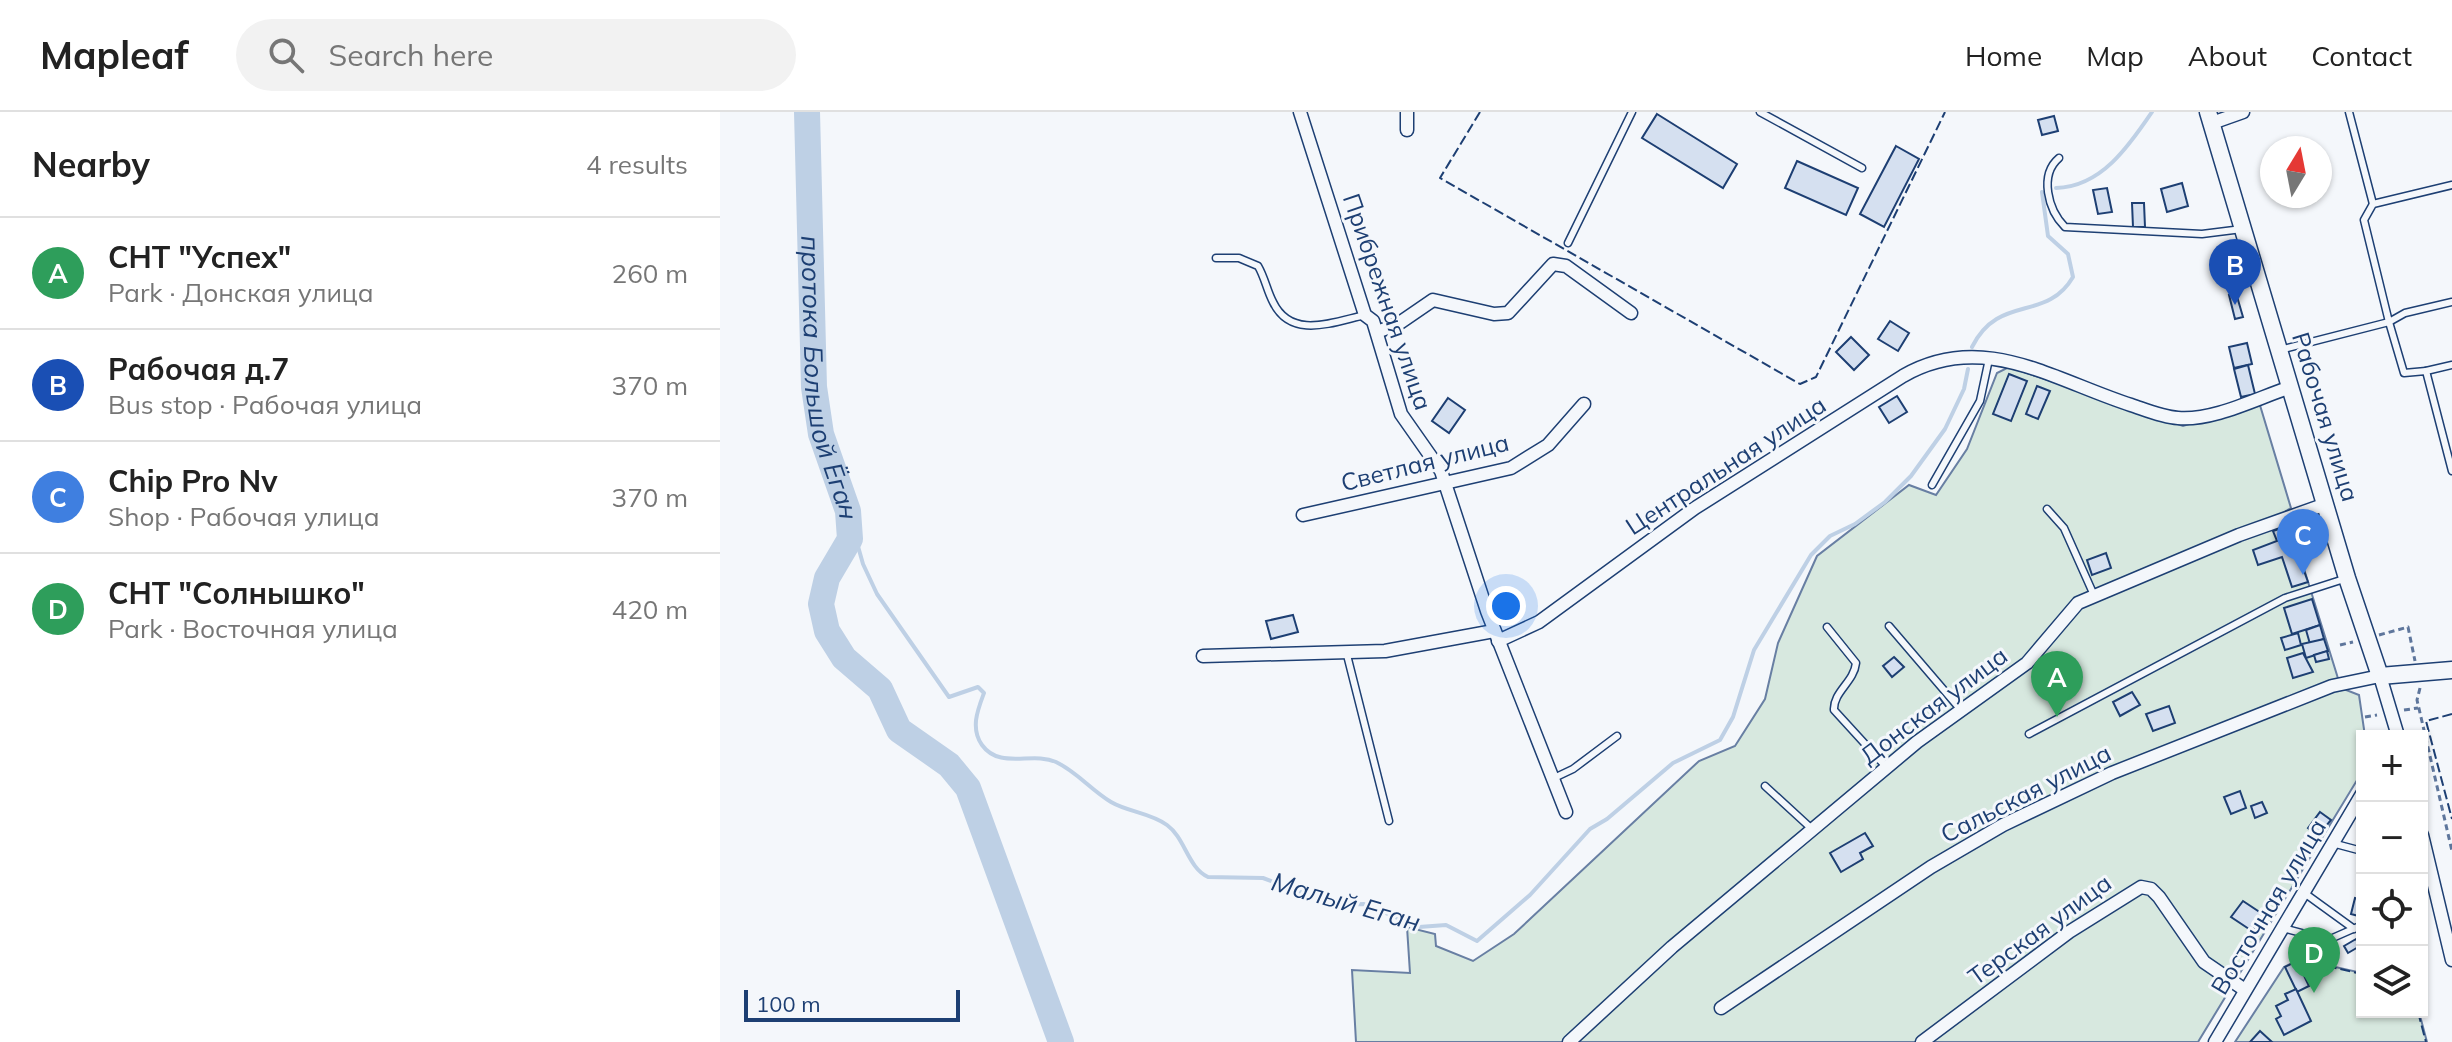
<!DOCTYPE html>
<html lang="en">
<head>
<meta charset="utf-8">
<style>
	body { margin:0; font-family:Mulish,sans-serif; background:#f2f2f2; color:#222 }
	.controls { position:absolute; right:24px; bottom:24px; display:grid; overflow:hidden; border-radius:0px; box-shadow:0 2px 6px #0004 }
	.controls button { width:72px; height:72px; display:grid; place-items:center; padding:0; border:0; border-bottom:2px solid #e0e0e0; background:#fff; color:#222; font:40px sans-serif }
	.compass { position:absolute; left:1540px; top:24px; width:72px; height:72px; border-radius:50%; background:#fff; box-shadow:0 2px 6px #0004; rotate:10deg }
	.scale { position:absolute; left:24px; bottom:20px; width:216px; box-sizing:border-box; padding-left:8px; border:4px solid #1d3f73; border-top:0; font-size:22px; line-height:28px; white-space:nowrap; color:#1d3f73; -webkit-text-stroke:6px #f4f7fb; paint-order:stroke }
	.you { position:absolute; left:786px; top:494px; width:28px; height:28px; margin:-20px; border:6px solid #fff; border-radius:50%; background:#1a73e8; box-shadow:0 0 0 12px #1a73e833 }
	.badge { display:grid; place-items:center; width:52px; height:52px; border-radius:50%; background:#2563eb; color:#fff; font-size:26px; font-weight:700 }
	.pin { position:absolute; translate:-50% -66px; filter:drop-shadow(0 2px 4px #0008) }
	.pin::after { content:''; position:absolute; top:42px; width:28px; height:24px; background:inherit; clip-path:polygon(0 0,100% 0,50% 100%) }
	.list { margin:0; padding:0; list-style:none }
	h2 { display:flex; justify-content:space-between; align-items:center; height:104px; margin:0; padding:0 32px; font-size:34px }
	h2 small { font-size:26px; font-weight:400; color:#767676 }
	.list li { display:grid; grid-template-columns:52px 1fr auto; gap:24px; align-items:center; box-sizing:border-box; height:112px; padding:0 32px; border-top:2px solid #e0e0e0 }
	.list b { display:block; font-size:30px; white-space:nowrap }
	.list p { margin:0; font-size:26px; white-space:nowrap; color:#767676 }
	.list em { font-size:26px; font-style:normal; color:#767676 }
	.icon { flex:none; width:44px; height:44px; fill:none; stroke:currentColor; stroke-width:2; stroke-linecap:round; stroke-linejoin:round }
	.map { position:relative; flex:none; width:1732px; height:930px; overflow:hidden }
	header { display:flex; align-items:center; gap:48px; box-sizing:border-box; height:112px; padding:0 40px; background:#fff; border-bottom:2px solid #e0e0e0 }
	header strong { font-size:38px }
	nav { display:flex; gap:44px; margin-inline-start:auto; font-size:28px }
	.search { width:560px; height:72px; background:#f2f2f2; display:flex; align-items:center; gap:20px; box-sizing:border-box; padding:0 28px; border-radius:44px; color:#767676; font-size:30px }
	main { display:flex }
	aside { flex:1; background:#fff }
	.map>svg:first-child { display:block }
	.green { fill:#d7e8df; stroke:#687fa3; stroke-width:2 }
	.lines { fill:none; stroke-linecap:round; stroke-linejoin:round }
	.stream { stroke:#bed0e5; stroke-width:4 }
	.river { stroke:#bed0e5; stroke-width:26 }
	.building { fill:#d5e0f0; stroke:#1d3f73; stroke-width:2 }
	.service-casing { stroke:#1d3f73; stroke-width:9 }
	.minor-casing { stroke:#1d3f73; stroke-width:15 }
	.tertiary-casing { stroke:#1d3f73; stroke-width:19 }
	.path { stroke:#5e769c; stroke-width:3; stroke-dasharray:6 4; stroke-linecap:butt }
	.service { stroke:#f4f7fb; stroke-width:6 }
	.minor { stroke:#f4f7fb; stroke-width:12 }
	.tertiary { stroke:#f4f7fb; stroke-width:16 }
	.fence { stroke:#1d3f73; stroke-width:2; stroke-dasharray:10 4; stroke-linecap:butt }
	.labels { text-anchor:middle; stroke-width:6; stroke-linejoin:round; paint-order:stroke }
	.street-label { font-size:24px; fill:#1d3f73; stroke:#f4f7fb }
	.water-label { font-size:26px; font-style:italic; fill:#1d3f73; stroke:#f4f7fb }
</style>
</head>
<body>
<header>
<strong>Mapleaf</strong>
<div class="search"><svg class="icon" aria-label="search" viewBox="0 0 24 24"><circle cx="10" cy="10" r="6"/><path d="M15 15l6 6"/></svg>Search here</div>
<nav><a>Home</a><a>Map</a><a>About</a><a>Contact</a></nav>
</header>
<main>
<aside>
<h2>Nearby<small>4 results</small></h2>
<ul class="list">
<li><span class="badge" style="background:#2e9e5b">A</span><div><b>СНТ &quot;Успех&quot;</b><p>Park · Донская улица</p></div><em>260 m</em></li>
<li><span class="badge" style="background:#1a4fb4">B</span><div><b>Рабочая д.7</b><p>Bus stop · Рабочая улица</p></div><em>370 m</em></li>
<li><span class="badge" style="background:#3f7fe0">C</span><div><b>Chip Pro Nv</b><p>Shop · Рабочая улица</p></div><em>370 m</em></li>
<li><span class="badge" style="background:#2e9e5b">D</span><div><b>СНТ &quot;Солнышко&quot;</b><p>Park · Восточная улица</p></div><em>420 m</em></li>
</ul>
</aside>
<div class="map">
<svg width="1732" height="930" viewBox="0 0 1732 930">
	<rect width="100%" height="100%" fill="#f4f7fb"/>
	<!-- green -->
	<g class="green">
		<path d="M1289,255l174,59 76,-24 32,106 -5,3 55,177 18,7 6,41 -3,36 -164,270h-842l-4,-72 58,3 -3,-46 28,7 1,12 37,15 41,-27 185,-173 36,-15 30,-47 13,-56 39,-87 92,-71 27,10 31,-46 30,-76z"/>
		<path d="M1580,847l62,14v39h57l8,30h-192l49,-75z"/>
	</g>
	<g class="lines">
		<!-- stream -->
		<g class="stream">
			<path d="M1336,76c45,-1 73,-42 96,-76"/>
			<path d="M1252,235c27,-54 74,-24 101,-70l-5,-23 -20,-18 -6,-44"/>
			<path d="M128,399l15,53 14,30 72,103 29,-10 6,6c-6,16 -14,35 -2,52 18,25 50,6 74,17 21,10 35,28 55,40 17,10 40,11 56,23 18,13 21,43 41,52l55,1 73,27 28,-1 55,23 27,-2 31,16 53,-46 60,-66 17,-10 66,-56 47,-23 13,-23 21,-67 57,-95 19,-19 25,-12 30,-22 26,-26 34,-47 19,-40 4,-20"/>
		</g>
		<!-- river -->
		<path class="river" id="s1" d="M87,0l7,275 7,47 27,77 2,28 -23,39 -6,26 6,27 17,27 36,31 19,41 50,35 19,23 93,254"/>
	</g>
	<!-- building -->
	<g class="building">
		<path d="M937,2l80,50 -14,24 -81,-50z"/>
		<path d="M1334,4l4,15 -16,4 -4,-15z"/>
		<path d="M1176,34l23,13 -35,68 -24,-13z"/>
		<path d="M1077,49l61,27 -12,27 -61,-27z"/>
		<path d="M1462,71l6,23 -21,6 -6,-23z"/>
		<path d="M1387,76l5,24 -14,2 -5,-24z"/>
		<path d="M1412,91h12l1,24h-12z"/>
		<path d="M1516,181l7,24 -8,2 -6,-24z"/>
		<path d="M1170,209l19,12 -11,18 -20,-12z"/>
		<path d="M1131,225l18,18 -15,15 -18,-18z"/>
		<path d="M1527,231l5,21 -18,4 -5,-21z"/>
		<path d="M1528,253l7,29 -14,3 -7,-28z"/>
		<path d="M1289,262l18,7 -16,40 -18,-7z"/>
		<path d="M1317,274l13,5 -12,28 -12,-5z"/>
		<path d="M1177,284l10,16 -18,11 -10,-16z"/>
		<path d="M728,286l17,12 -16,23 -17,-12z"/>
		<path d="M1568,414l20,56 -16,5 -10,-30 -24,8 -5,-15 24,-9 -4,-10z"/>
		<path d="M1386,441l5,15 -19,7 -5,-15z"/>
		<path d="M1592,487l8,26 -28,9 -8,-26z"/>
		<path d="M573,503l5,17 -27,7 -5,-18z"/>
		<path d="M1600,513l4,14 -14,5 -4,-14z"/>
		<path d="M1578,521l3,12 -16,5 -4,-12z"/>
		<path d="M1604,527l4,12 -22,7 -4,-14z"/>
		<path d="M1607,539l2,8 -13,3 -2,-7z"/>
		<path d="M1583,541l10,19 -20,6 -6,-20z"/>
		<path d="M1174,545l10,10 -12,10 -9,-11z"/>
		<path d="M1412,580l8,13 -20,11 -7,-14z"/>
		<path d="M1449,594l6,17 -22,8 -7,-17z"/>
		<path d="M1520,679l6,17 -15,6 -7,-17z"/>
		<path d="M1542,690l5,11 -12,5 -4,-12z"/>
		<path d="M1600,700l11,8 -13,16 -10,-8z"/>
		<path d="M1145,721l8,13 -13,7 3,6 -22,13 -11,-19z"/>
		<path d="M1635,786l7,2v17l-11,-3z"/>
		<path d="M1523,789l21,14 -12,16 -21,-14z"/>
		<path d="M1636,827l4,7 -12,7 -4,-7z"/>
		<path d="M1577,849l12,25 -12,6 -12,-25z"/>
		<path d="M1576,877l15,32 -27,14 -8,-16 5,-3 -5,-10 12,-6 -3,-6z"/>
		<path d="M1540,919l12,11h-22z"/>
	</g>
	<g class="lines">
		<defs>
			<g id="service">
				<path d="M1040,0l102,56"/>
				<path d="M1629,0l24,92"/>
				<path d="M1339,46c-20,17 -11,52 6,69l137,7 40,-5"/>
				<path d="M1732,73l-79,19 -9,16 25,102 16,-9 47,-11"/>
				<path d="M848,131l64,-131"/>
				<path d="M496,146h23l19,8c7,12 9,25 15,36 18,38 60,20 92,13"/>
				<path d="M1560,238l109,-28 15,51 22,-2 26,100"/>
				<path d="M1706,259l26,-6"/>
				<path d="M1212,373l48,-84 9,-42"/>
				<path d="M1327,397l17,19 29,65"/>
				<path d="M1169,514l72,84"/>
				<path d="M1107,515l29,36c-2,19 -23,29 -22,47l53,58"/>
				<path d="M626,539l43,170"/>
				<path d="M1309,622l256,-136 59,-19"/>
				<path d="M834,666l19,-9 44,-33"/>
				<path d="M1045,674l48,44"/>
				<path d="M1612,731l30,8"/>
				<path d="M1583,780l51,37"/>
				<path d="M1563,816l45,12 34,-15"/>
			</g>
			<g id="minor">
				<path d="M580,0l65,203 8,6 28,93 40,57 46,140 79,201"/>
				<path d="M1492,11l31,-11"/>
				<path d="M687,18v-18"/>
				<path d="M657,220l21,-8 35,-24 61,14 14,-1 45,-49 13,2 65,47"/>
				<path d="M583,403l208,-47 37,-23 36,-41"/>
				<path d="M778,529l41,-19 156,-114 208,-132c80,-46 150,4 228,29 15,5 31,12 47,13 36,3 79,-20 113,-31"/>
				<path d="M483,544l182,-5 109,-20"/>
				<path d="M1702,723l30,125"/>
				<path d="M1001,896l210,-141 72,-42 109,-52 220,-87 48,-10 18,60"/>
				<path d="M849,930l103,-95 245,-205 110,-79 51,-60 161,-68 87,-31"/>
				<path d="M1202,930l147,-110 72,-45 10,2 8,8 45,65 41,28"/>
				<path d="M1495,930l147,-248"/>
			</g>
			<path id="tertiary" d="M1488,0l139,466 33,98 72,-6"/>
		</defs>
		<!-- service casing -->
		<use href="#service" class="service-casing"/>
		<!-- minor casing -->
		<use href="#minor" class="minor-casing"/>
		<!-- tertiary casing -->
		<use href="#tertiary" class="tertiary-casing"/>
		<!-- path -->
		<g class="path">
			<path d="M1659,523l29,-8 7,34"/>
			<path d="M1620,533l13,-3"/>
			<path d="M1700,576l-3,12 35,151"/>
			<path d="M1684,598l14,-2"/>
			<path d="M1645,605l12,-2"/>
		</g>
		<!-- service -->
		<use href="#service" class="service"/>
		<!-- minor -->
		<use href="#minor" class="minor"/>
		<!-- tertiary -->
		<use href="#tertiary" class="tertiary"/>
		<!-- fence -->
		<g class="fence">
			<path d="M760,0l-40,66 360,206 16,-7 129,-265"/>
			<path d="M1732,602l-26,7 26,98"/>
			<path d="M1580,854l9,-4 53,12"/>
			<path d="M1698,900l8,30"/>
		</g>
	</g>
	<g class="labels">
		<!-- street labels -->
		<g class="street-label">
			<text transform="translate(667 190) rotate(71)" y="8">Прибрежная улица</text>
			<text transform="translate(1605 305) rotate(73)" y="8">Рабочая улица</text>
			<text transform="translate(705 351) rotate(-14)" y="8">Светлая улица</text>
			<text transform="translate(1006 354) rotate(-33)" y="8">Центральная улица</text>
			<text transform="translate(1214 594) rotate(-37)" y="8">Донская улица</text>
			<text transform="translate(1306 682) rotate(-27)" y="8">Сальская улица</text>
			<text transform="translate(1549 795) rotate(-59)" y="8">Восточная улица</text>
			<text transform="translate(1320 818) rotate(-36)" y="8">Терская улица</text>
		</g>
		<!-- water labels -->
		<g class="water-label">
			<text dy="9" stroke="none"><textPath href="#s1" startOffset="268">протока Большой Ёган</textPath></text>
			<text transform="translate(626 790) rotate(16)" y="9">Малый Еган</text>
		</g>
	</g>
</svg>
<div class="controls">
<button>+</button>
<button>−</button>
<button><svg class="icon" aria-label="locate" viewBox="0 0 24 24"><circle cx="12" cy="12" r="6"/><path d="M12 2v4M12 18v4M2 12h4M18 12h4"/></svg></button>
<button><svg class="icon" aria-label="layers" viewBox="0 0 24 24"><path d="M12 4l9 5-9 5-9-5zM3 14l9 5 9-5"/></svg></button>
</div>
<svg class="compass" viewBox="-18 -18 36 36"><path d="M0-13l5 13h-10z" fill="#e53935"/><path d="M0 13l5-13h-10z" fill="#767676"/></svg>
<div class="scale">100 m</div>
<div class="you"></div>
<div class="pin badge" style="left:1337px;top:605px;background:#2e9e5b">A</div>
<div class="pin badge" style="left:1515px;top:193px;background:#1a4fb4">B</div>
<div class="pin badge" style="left:1583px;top:463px;background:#3f7fe0">C</div>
<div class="pin badge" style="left:1594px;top:881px;background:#2e9e5b">D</div>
</div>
</main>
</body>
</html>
